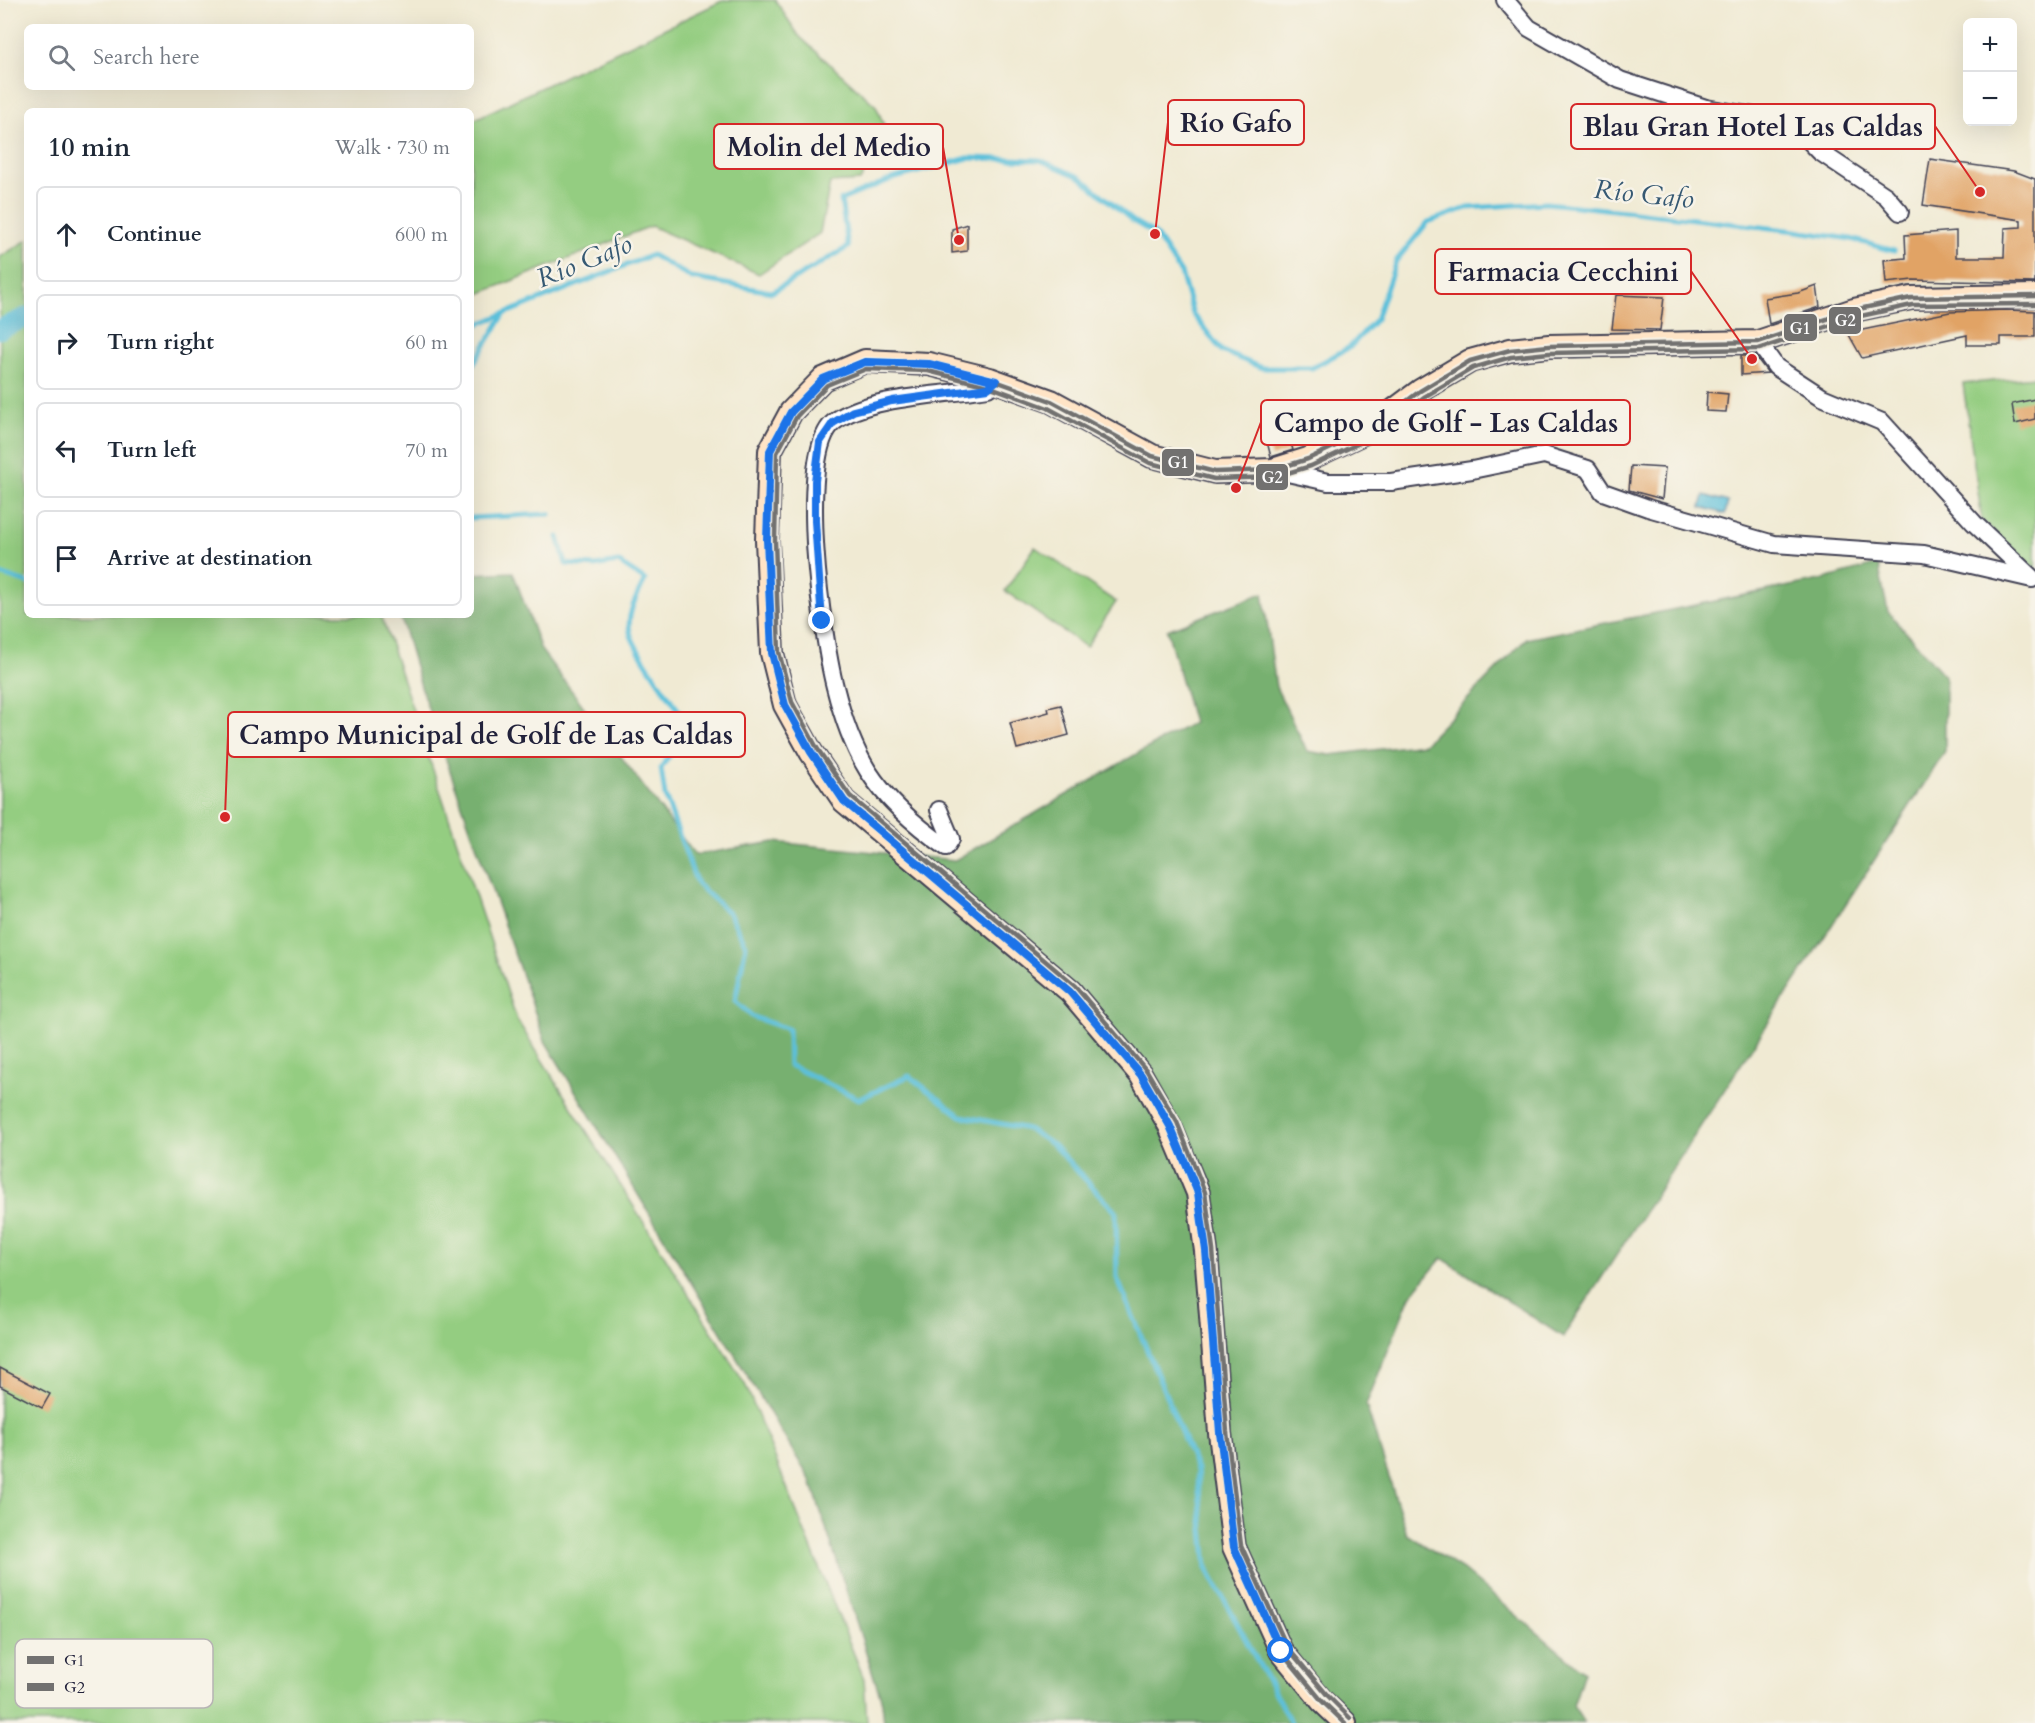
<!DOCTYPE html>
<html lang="en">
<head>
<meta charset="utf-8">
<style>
	body { margin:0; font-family:Cardo,serif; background:#f6f6f7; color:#1f2937 }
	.controls { position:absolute; right:18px; top:18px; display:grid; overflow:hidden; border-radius:9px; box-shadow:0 6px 24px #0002 }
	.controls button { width:54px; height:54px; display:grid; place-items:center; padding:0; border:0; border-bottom:2px solid #e0e1e3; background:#fff; color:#1f2937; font:30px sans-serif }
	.stop { position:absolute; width:18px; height:18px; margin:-14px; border:4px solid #1a73e8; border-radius:50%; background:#fff }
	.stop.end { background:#1a73e8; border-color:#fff; box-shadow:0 2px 6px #0008 }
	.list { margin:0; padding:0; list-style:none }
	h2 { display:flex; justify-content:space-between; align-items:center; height:78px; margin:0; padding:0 24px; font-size:26px }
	h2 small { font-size:20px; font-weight:400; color:#747a83 }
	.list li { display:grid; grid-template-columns:39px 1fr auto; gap:18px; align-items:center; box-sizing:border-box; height:96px; margin:0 12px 12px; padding:0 12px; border:2px solid #e0e1e3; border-radius:9px }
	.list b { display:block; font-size:22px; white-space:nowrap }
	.list em { font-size:20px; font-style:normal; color:#747a83 }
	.icon { flex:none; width:33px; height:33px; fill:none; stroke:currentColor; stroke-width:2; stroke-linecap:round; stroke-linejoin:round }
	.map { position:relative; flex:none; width:2035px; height:1723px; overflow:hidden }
	.search { position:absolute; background:#fff; box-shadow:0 6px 24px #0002; left:24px; top:24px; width:450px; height:66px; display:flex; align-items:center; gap:15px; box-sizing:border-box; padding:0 21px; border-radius:9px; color:#747a83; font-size:22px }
	.panel { position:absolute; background:#fff; box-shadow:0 6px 24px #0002; left:24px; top:108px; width:450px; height:510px; border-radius:9px }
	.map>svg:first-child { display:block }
	.green { fill:#94cd81; stroke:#5b785e; stroke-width:1.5 }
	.forest { fill:#77b06f; stroke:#4c6955; stroke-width:1.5 }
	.water { fill:#5cc0da; stroke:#3f718a; stroke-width:1.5 }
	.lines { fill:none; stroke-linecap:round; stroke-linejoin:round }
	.stream { stroke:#5cc0da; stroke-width:5 }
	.canal { stroke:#5cc0da; stroke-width:20 }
	.building { fill:#e1a365 }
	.street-casing { stroke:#414052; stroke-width:20 }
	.secondary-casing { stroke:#414052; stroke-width:26 }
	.street { stroke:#fff; stroke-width:16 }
	.secondary { stroke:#ffe4c6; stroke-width:22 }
	.bus-1-casing { stroke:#f7f3e8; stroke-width:9 }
	.bus-2-casing { stroke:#f7f3e8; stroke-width:9 }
	.bus-1 { stroke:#727170; stroke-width:4.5 }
	.bus-2 { stroke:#727170; stroke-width:4.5 }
	.route { stroke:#1a73e8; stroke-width:8 }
	.labels { text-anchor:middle; stroke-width:5; stroke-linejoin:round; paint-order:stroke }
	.water-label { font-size:27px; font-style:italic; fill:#365973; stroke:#f7f3e8 }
	.key { fill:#f7f3e8; stroke:#b7b4b4; stroke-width:1.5 }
	.key-label { font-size:16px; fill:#22223b }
	.leader { fill:none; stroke:#d62828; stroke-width:2 }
	.callout-dot { fill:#d62828; stroke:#f7f3e8; stroke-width:2 }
	.callout { fill:#f7f3e8; stroke:#d62828; stroke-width:2 }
	.callout-label { font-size:27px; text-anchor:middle; font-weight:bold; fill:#22223b }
	.line-badge { stroke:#f7f3e8; stroke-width:2 }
	.badge-label { font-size:16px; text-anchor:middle; font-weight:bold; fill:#fff }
</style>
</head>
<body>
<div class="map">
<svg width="2035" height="1723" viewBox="0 0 2035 1723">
	<rect width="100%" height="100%" fill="#f7f3e8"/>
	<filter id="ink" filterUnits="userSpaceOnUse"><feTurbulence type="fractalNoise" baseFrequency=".0167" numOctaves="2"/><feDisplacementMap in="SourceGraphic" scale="12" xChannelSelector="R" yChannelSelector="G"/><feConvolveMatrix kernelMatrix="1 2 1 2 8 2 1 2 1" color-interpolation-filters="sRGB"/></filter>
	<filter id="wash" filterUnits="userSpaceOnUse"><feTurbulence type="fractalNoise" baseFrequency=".008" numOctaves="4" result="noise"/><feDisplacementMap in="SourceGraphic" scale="24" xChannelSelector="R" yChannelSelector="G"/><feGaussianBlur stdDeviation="1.35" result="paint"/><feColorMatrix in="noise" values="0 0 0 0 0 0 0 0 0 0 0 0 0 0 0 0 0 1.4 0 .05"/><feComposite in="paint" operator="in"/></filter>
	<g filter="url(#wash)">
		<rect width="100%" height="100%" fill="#f0ead3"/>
		<!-- green -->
		<g class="green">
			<path d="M724,0h51l24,36 77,70 8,19 -5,19 -19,37 -30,2 -10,50 -61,41 -108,-48 -180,71v-176z"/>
			<path d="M27,240v375h354l136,405 229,366 118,293 3,44h-867v-1466z"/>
			<path d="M2035,377v193l-53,-49 -19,-137z"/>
			<path d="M1035,547l81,55 -30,45 -81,-56z"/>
		</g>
		<!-- forest -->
		<path class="forest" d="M1878,564l10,48 57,64v76l-382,585 -121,-79 -32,38 -44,109 41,129 56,36 121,102 -11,34 11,17h-700l-2,-21 -71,-221 -266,-440 -121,-344 -24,-82h71v-41l42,-2 28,78 154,205 79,-13 181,18 178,-104 60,-33 -26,-93 96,-37 13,94 31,64 23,4 94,-11 102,-105 299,-60z"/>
		<!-- water -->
		<path class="water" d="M1704,495l24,7 -3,12 -24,-7z"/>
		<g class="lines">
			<!-- stream -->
			<g class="stream">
				<path d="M471,327l181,-72 40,23 80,14 76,-45 -7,-47 51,-21 76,-21 72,2 40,17 53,44 22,13 26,39 12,41 29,37 40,17h50l38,-21 26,-28 20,-58 32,-39 39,-14 79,-5 88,9 162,19 55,8 43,12"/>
				<path d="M471,368l32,-52"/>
				<path d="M471,518l79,-4"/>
				<path d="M558,537l8,27 29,2 23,-4 27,18c-8,16 -19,34 -15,52 3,16 48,78 60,93l-29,43 4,28 32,88 32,29 17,32 -11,56 18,16 35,12 1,36 70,34 50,-23 52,40 67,13 25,16 63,67 1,66 80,192 10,98 84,155"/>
				<path d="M0,574l27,9"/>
			</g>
			<!-- canal -->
			<path class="canal" d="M0,329l27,-12"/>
		</g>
		<g id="blocks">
			<!-- building -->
			<g class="building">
				<path d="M1930,159l84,12 21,8v104l-122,-3 -27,3 -2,-23 22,-2 -1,-23 51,-4v26h48l1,-29 16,-1v-7l-98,-15z"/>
				<path d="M967,224v27l-15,2v-24z"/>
				<path d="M1817,286l3,21 -51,17 -4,-26 33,-5z"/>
				<path d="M1616,295l48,2 -4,33 -48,-1z"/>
				<path d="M2006,310l29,1v26h-34v8h-34v-10l-105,23 -14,-25 102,-21z"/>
				<path d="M1741,356h14l13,17 -27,2z"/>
				<path d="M1707,392l21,2 -2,18 -20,-1z"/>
				<path d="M2035,399v20l-20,5 -3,-20z"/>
				<path d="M1286,428l7,22 -22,7 -6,-23z"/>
				<path d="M1631,466l34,2 -3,31 -33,-9z"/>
				<path d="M1061,705l8,30 -52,14 -7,-26 39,-11 -1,-4z"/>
				<path d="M0,1368l50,26 -8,14 -42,-22z"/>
			</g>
		</g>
	</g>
	<g filter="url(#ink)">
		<use href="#blocks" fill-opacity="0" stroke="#414052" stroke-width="1.5"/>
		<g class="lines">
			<defs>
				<g id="street">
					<path d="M1505,0l24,28 91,52 86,28 85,14 29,30 66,44 14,16"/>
					<path d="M1758,342l18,25 46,30 60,25 92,101 58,55"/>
					<path d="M1274,470l54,12h63l81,-12 72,-15 44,14 15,23 45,16 126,36 150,10 108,25"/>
					<path d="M939,810l12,29 -5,8c-30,-21 -58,-45 -78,-76 -15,-24 -26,-56 -33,-84 -12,-46 -40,-234 -1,-265 33,-26 112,-27 154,-34l8,-7"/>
				</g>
				<path id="secondary" d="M1345,1723l-23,-22 -41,-50 -47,-104 -14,-114 -14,-182 -8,-58 -28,-67 -29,-51 -71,-84 -226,-190 -33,-49 -26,-47 -13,-52 -5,-113 3,-89 21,-39 32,-33 42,-18 64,3 61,15 61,22 101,55 63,16 58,-2 35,-11 57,-27 55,-41 50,-30 40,-11 39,-4 209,-4 96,-32 57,-12 124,-2"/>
			</defs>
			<!-- street casing -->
			<use href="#street" class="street-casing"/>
			<!-- secondary casing -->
			<use href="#secondary" class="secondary-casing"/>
			<!-- street -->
			<use href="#street" class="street"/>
			<!-- secondary -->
			<use href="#secondary" class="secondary"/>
			<defs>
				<path id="bus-1" d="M1345,1723l-23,-22 -41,-50 -47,-104 -14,-114 -14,-182 -8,-58 -28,-67 -29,-51 -71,-84 -226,-190 -33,-49 -26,-47 -13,-52 -5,-113 3,-89 21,-39 32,-33 42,-18 64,3 61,15 61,22 101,55 63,16 58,-2 35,-11 57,-27 55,-41 50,-30 40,-11 39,-4 209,-4 96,-32 57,-12 124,-2"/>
				<path id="bus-2" d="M1350,1718l-22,-22 -41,-49 -46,-102 -14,-113 -14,-182 -8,-58 -28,-70 -30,-51 -72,-85 -225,-190 -33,-48 -25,-46 -13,-50 -4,-112 2,-87 20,-37 30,-31 39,-16 62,2 60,15 60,22 102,55 64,16 60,-2 37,-11 57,-27 56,-42 49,-29 38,-11 38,-4 210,-4 97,-32 56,-12 123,-1"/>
			</defs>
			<!-- bus-1 casing -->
			<use href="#bus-1" class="bus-1-casing"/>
			<!-- bus-2 casing -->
			<use href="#bus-2" class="bus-2-casing"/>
			<!-- bus-1 -->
			<use href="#bus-1" class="bus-1"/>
			<!-- bus-2 -->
			<use href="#bus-2" class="bus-2"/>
		</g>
	</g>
	<g class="lines" filter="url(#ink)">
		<!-- route -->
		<path class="route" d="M822,621l-7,-100v-40l5,-39 13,-19 20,-12 39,-10 96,-13 8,-7 -67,-17 -64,-2 -42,17 -32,33 -21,39 -3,89 5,113 13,52 26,47 33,49 226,191 71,83 29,51 28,67 8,58 14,182 14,114 47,104"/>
	</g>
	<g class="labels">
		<!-- water labels -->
		<g class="water-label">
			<text transform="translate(1644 194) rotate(6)" y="9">Río Gafo</text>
			<text transform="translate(584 261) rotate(-22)" y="9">Río Gafo</text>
		</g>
	</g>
	<!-- legend -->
	<rect x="15" y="1639" width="198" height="69" rx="9" class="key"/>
	<rect x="27" y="1656" width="27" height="8" fill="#727170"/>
	<rect x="27" y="1683" width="27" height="8" fill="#727170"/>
	<g class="key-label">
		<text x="64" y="1666">G1</text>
		<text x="64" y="1693">G2</text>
	</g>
	<!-- callouts -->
	<path class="leader" d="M1155 234L1168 122M1980 192L1935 126M959 240L943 147M1752 359L1691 271M1236 488L1261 422M225 817L228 735"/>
	<g class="callout-dot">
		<circle cx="1155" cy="234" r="6"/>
		<circle cx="1980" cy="192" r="6"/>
		<circle cx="959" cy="240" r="6"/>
		<circle cx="1752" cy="359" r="6"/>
		<circle cx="1236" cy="488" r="6"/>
		<circle cx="225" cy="817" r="6"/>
	</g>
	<g class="callout">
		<rect x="1168" y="100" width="136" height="45" rx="6"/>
		<rect x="1571" y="104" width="364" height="45" rx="6"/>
		<rect x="714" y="124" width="229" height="45" rx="6"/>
		<rect x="1435" y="249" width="256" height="45" rx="6"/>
		<rect x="1261" y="400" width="369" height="45" rx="6"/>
		<rect x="228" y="712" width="517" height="45" rx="6"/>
	</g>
	<g class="callout-label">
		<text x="1236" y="132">Río Gafo</text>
		<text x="1753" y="136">Blau Gran Hotel Las Caldas</text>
		<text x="829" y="156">Molin del Medio</text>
		<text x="1563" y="281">Farmacia Cecchini</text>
		<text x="1446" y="432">Campo de Golf - Las Caldas</text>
		<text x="486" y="744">Campo Municipal de Golf de Las Caldas</text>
	</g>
	<g class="line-badge">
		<rect x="1828" y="306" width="34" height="29" rx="6" fill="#727170"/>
		<rect x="1783" y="313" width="35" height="29" rx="6" fill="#727170"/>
		<rect x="1161" y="448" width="34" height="29" rx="6" fill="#727170"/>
		<rect x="1255" y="463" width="34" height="28" rx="6" fill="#727170"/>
	</g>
	<g class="badge-label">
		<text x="1845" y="326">G2</text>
		<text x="1800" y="334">G1</text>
		<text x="1178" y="468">G1</text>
		<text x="1272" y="483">G2</text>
	</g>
</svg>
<div class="controls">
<button>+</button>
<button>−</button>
</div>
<div class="stop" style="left:1281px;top:1651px"></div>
<div class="stop end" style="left:822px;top:621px"></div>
<div class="search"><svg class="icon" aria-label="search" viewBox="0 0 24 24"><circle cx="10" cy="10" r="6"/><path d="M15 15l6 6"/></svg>Search here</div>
<section class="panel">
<h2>10 min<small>Walk · 730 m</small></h2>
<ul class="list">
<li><svg class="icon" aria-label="ahead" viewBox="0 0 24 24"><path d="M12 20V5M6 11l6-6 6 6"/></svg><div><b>Continue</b></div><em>600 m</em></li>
<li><svg class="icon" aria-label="right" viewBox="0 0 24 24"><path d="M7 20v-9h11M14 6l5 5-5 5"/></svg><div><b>Turn right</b></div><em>60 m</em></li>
<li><svg class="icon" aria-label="left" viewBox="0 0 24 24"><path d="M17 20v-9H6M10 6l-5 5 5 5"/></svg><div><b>Turn left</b></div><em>70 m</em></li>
<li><svg class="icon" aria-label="arrive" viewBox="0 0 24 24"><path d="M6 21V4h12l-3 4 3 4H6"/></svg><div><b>Arrive at destination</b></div></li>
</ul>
</section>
</div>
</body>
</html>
